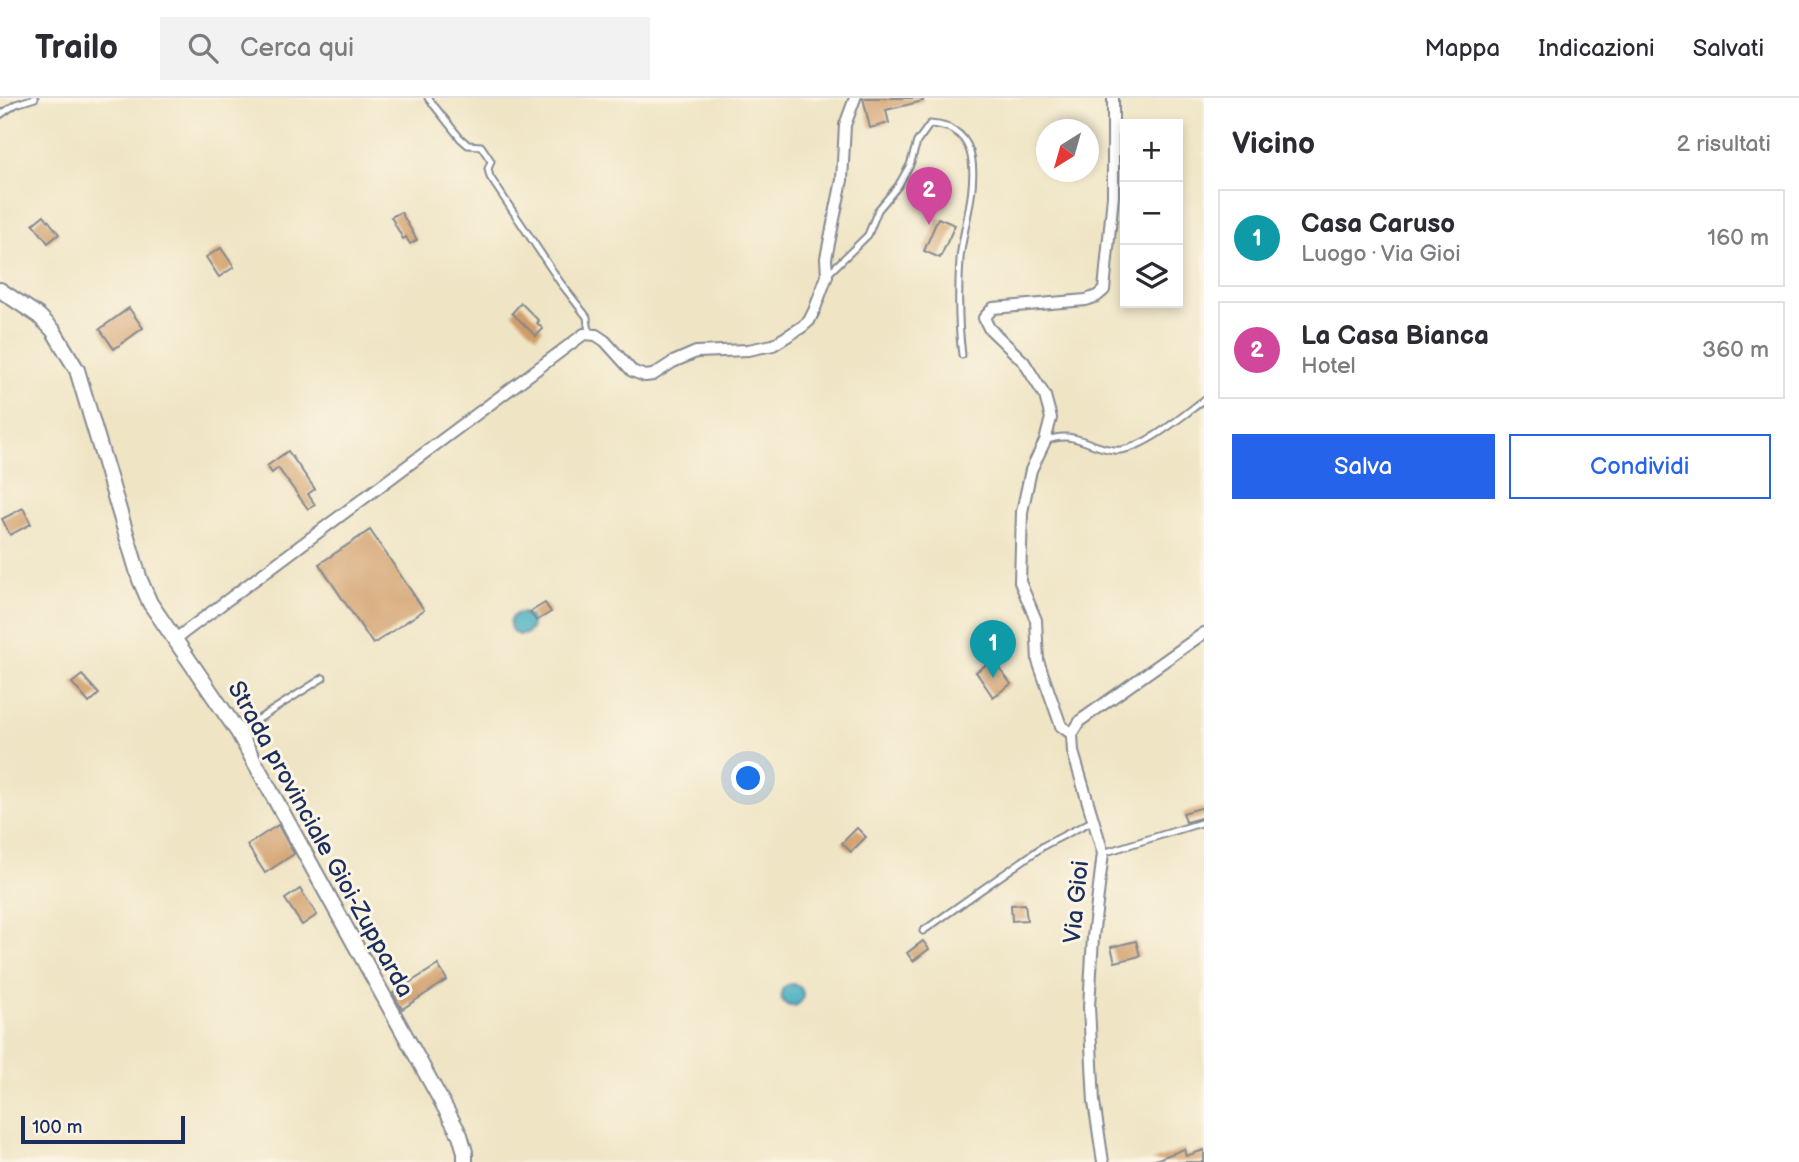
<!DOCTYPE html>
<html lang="it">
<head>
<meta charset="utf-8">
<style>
	body { margin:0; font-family:"Balsamiq Sans",sans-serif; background:#f2f2f3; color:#2b2b33 }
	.controls { position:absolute; right:21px; top:21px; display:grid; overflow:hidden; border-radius:0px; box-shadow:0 4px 10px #0003 }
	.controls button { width:63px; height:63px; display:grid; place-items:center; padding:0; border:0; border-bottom:2px solid #e1e1e2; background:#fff; color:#2b2b33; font:35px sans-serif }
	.compass { position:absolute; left:1036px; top:21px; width:63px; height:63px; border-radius:50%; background:#fff; box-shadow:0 4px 10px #0003; rotate:217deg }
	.scale { position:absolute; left:21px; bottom:18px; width:164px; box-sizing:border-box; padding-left:7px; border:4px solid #1b2f5e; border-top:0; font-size:19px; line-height:24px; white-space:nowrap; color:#1b2f5e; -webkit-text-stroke:5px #fcf5e5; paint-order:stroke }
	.you { position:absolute; left:749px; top:681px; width:24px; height:24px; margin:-18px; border:5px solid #fff; border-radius:50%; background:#1a73e8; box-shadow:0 0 0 10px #1a73e833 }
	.badge { display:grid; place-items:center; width:46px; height:46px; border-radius:50%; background:#2563eb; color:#fff; font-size:23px; font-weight:700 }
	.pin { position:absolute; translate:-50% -58px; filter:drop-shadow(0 2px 4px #0008) }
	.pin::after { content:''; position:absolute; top:37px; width:24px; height:21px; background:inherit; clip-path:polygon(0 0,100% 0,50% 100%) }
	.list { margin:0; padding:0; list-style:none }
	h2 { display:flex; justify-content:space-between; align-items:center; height:91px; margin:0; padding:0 28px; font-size:30px }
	h2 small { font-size:23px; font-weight:400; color:#7c7c81 }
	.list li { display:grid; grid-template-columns:46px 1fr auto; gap:21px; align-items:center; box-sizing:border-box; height:98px; margin:0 14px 14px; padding:0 14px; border:2px solid #e1e1e2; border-radius:0px }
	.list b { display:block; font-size:26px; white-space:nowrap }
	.list p { margin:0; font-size:23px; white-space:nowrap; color:#7c7c81 }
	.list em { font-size:23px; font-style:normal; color:#7c7c81 }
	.actions { display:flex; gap:14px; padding:21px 28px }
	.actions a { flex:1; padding:16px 0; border:2px solid #2563eb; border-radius:0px; text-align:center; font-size:24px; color:#2563eb }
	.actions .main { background:#2563eb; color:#fff }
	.icon { flex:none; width:38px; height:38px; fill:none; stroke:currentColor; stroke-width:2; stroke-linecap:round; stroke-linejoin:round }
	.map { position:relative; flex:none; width:1204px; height:1064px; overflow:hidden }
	header { display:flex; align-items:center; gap:42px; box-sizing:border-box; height:98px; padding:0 35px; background:#fff; border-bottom:2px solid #e1e1e2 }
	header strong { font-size:33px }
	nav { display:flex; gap:38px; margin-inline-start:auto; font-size:24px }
	.search { width:490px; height:63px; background:#f2f2f3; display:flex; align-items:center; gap:18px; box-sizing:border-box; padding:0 24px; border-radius:0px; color:#7c7c81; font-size:26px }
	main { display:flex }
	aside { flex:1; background:#fff }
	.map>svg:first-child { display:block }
	.water { fill:#40acbf; stroke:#2e6e8e; stroke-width:2 }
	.building { fill:#d09c68 }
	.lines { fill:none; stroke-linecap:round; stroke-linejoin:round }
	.service-casing { stroke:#858a91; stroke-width:9 }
	.minor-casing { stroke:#858a91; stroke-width:14 }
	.tertiary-casing { stroke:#858a91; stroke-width:18 }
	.service { stroke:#fff; stroke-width:5 }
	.minor { stroke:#fff; stroke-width:10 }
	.tertiary { stroke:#fff; stroke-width:14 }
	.labels { text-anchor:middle; stroke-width:6; stroke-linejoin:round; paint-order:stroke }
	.street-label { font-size:24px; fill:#1b2f5e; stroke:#fcf5e5 }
</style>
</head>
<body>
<header>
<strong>Trailo</strong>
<div class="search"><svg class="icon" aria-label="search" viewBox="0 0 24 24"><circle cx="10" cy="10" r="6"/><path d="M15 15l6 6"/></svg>Cerca qui</div>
<nav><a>Mappa</a><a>Indicazioni</a><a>Salvati</a></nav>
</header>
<main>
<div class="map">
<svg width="1204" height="1064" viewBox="0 0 1204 1064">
	<rect width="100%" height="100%" fill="#fcf5e5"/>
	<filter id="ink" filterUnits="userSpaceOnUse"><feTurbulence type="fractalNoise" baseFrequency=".0143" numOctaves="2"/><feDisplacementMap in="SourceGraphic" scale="14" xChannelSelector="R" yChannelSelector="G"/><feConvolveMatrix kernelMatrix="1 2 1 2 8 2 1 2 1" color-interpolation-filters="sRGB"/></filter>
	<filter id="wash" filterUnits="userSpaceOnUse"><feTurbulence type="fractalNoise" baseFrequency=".00686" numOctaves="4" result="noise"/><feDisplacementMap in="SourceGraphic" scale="28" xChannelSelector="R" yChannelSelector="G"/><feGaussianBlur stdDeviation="1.57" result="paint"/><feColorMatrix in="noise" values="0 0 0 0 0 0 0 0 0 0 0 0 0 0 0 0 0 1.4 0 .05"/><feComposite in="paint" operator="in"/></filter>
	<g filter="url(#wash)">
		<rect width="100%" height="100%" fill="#efe4c4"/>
		<!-- water -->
		<g class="water">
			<circle cx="521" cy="526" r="11"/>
			<circle cx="792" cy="897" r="11"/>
		</g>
		<g id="blocks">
			<!-- building -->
			<g class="building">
				<path d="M863,0h60v3l-37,9 3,13 -19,5z"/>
				<path d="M401,114l16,28 -7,4 -4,-7 -3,2 -12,-22z"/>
				<path d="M44,117l15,19 -11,9 -15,-19z"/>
				<path d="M938,120l17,7 -15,33 -16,-7z"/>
				<path d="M221,150l13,19 -15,10 -13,-20z"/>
				<path d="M521,205l18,18 -2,2 6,6 -7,7 -24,-23z"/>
				<path d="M129,210l14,20 -29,21 -14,-20z"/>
				<path d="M288,353l27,38 -7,5 7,11 -7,4 -30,-41 -6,5 -5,-7z"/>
				<path d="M23,410l8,16 -21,11 -8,-16z"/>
				<path d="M370,432l54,80 -51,34 -54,-80z"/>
				<path d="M545,505l6,9 -15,9 -6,-9z"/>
				<path d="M993,562l18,24 -18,13 -17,-25z"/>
				<path d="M82,577l17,19 -10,9 -17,-20z"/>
				<path d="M1204,709v10l-18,5 -3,-9z"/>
				<path d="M278,727l16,29 -29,19 -18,-28z"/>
				<path d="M857,730l9,9 -15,15 -9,-9z"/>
				<path d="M300,791l17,26 -15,10 -17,-26z"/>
				<path d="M1025,806l2,16 -15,1 -1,-16z"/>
				<path d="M923,843l6,8 -16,12 -6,-8z"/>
				<path d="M1136,843l4,15 -25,6 -4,-15z"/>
				<path d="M438,867l9,15 -45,29 -9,-16z"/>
				<path d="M1184,1051l2,7 18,-6v12h-54z"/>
			</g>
		</g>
	</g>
	<g filter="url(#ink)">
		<use href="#blocks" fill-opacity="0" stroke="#858a91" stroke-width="2"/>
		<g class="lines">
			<defs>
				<g id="service">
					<path d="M428,0l32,40 8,7 13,1 10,15 -3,8 2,8 70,105 27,35 2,16"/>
					<path d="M0,17l16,-11 19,-6"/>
					<path d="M829,175l39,-38 10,-25 20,-24 12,-21 7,-23 13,-18c71,4 33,94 30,135 -2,32 -2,65 2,96"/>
					<path d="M1045,343c30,-12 41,6 69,9 26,3 69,-35 90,-50"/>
					<path d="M238,634l85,-54"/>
					<path d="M1103,755l101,-31"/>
					<path d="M923,833l122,-86 47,-24"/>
				</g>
				<g id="minor">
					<path d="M174,542l410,-306 12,1 9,6 27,30 13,5 8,-1 20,-13 23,-10 52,-2 25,-5 29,-18 7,-6 5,-10 13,-35 -1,-18 16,-78 3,-55 10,-27"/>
					<path d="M1072,636l-11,-8 -23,-65 -2,-41 -16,-38 2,-70 9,-42 14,-29 6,-23 -6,-22 -13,-21 -8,-13 -35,-34 -5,-10 9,-10 93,-8 11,-4 7,-6 9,-94v-98"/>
					<path d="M1103,1064l-9,-60 -5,-95 4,-70 10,-84 -30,-101 -1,-18 9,-14 123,-87"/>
				</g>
				<path id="tertiary" d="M0,192l39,26 14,14 24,40 63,210 10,23 88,129 222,403 5,17v10"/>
			</defs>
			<!-- service casing -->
			<use href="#service" class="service-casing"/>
			<!-- minor casing -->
			<use href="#minor" class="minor-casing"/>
			<!-- tertiary casing -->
			<use href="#tertiary" class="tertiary-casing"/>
			<!-- service -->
			<use href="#service" class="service"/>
			<!-- minor -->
			<use href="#minor" class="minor"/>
			<!-- tertiary -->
			<use href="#tertiary" class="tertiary"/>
		</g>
	</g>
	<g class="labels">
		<!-- street labels -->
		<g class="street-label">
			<text transform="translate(321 741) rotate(61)" y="8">Strada provinciale Gioi-Zupparda</text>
			<text transform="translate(1076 804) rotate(-84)" y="8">Via Gioi</text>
		</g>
	</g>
</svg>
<div class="controls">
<button>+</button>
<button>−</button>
<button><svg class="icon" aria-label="layers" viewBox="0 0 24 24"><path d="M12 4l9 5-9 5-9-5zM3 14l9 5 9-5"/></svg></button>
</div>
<svg class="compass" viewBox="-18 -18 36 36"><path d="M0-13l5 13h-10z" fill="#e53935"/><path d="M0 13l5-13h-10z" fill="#7c7c81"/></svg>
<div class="scale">100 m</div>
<div class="you"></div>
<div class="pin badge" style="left:993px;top:580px;background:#0f9aa8">1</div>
<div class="pin badge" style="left:929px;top:127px;background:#d1479c">2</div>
</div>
<aside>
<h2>Vicino<small>2 risultati</small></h2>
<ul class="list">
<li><span class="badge" style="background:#0f9aa8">1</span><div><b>Casa Caruso</b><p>Luogo · Via Gioi</p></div><em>160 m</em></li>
<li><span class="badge" style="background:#d1479c">2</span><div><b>La Casa Bianca</b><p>Hotel</p></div><em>360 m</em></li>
</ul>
<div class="actions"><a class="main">Salva</a><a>Condividi</a></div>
</aside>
</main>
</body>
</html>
